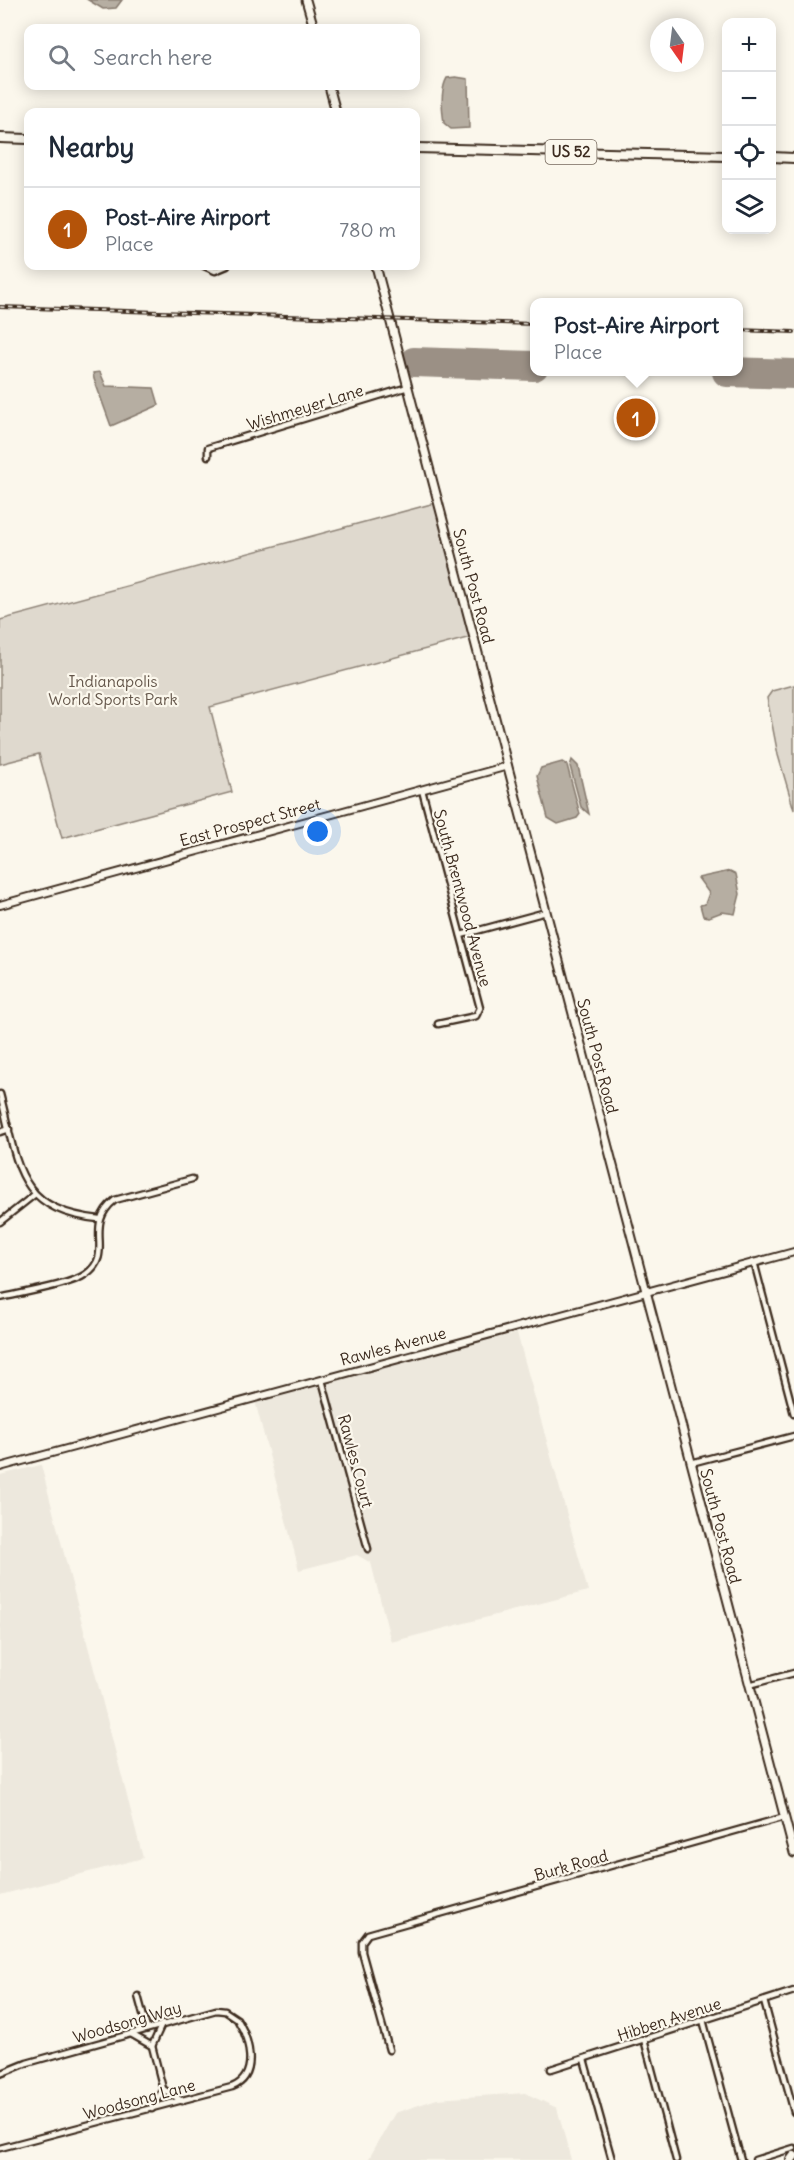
<!DOCTYPE html>
<html lang="en">
<head>
<meta charset="utf-8">
<style>
	body { margin:0; font-family:Delius,sans-serif; background:#f6f6f7; color:#1f2937 }
	.controls { position:absolute; right:18px; top:18px; display:grid; overflow:hidden; border-radius:12px; box-shadow:0 3px 15px #0003 }
	.controls button { width:54px; height:54px; display:grid; place-items:center; padding:0; border:0; border-bottom:2px solid #e0e1e3; background:#fff; color:#1f2937; font:30px sans-serif }
	.compass { position:absolute; left:650px; top:18px; width:54px; height:54px; border-radius:50%; background:#fff; box-shadow:0 3px 15px #0003; rotate:166deg }
	.you { position:absolute; left:318px; top:832px; width:21px; height:21px; margin:-15px; border:4px solid #fff; border-radius:50%; background:#1a73e8; box-shadow:0 0 0 9px #1a73e833 }
	.badge { display:grid; place-items:center; width:39px; height:39px; border-radius:50%; background:#b45309; color:#fff; font-size:20px; font-weight:700 }
	.pin { position:absolute; translate:-50% -50%; border:3px solid #fff; box-shadow:0 2px 6px #0006 }
	.popup { position:absolute; left:530px; top:298px; width:213px; height:78px; box-sizing:border-box; display:grid; place-content:center; border-radius:12px; background:#fff; filter:drop-shadow(0 2px 4px #0005); font-size:20px; white-space:nowrap; color:#747a83 }
	.popup b { font-size:22px; color:#1f2937 }
	.popup::after { content:''; position:absolute; left:50%; top:100%; margin-left:-12px; border:12px solid transparent; border-top-color:#fff }
	.list { margin:0; padding:0; list-style:none }
	h2 { display:flex; justify-content:space-between; align-items:center; height:78px; margin:0; padding:0 24px; font-size:26px }
	h2 small { font-size:20px; font-weight:400; color:#747a83 }
	.list li { display:grid; grid-template-columns:39px 1fr auto; gap:18px; align-items:center; box-sizing:border-box; height:84px; padding:0 24px; border-top:2px solid #e0e1e3 }
	.list b { display:block; font-size:22px; white-space:nowrap }
	.list p { margin:0; font-size:20px; white-space:nowrap; color:#747a83 }
	.list em { font-size:20px; font-style:normal; color:#747a83 }
	.icon { flex:none; width:33px; height:33px; fill:none; stroke:currentColor; stroke-width:2; stroke-linecap:round; stroke-linejoin:round }
	.map { position:relative; flex:none; width:794px; height:2160px; overflow:hidden }
	.search { position:absolute; background:#fff; box-shadow:0 3px 15px #0003; left:24px; top:24px; width:396px; height:66px; display:flex; align-items:center; gap:15px; box-sizing:border-box; padding:0 21px; border-radius:12px; color:#747a83; font-size:22px }
	.panel { position:absolute; background:#fff; box-shadow:0 3px 15px #0003; left:24px; top:108px; width:396px; height:162px; border-radius:12px }
	.map>svg:first-child { display:block }
	.built { fill:#ede8dd }
	.green { fill:#dfd9ce; stroke:#8d8276; stroke-width:1.5 }
	.water { fill:#b6aea2; stroke:#85796d; stroke-width:1.5 }
	.lines { fill:none; stroke-linecap:round; stroke-linejoin:round }
	.runway { stroke:#9b9085; stroke-width:30 }
	.minor-casing { stroke:#3b2a1e; stroke-width:9 }
	.tertiary-casing { stroke:#3b2a1e; stroke-width:10 }
	.secondary-casing { stroke:#3b2a1e; stroke-width:11 }
	.primary-casing { stroke:#3b2a1e; stroke-width:12 }
	.minor { stroke:#fbf7ec; stroke-width:4.5 }
	.tertiary { stroke:#fbf7ec; stroke-width:6 }
	.secondary { stroke:#fbf7ec; stroke-width:7 }
	.primary { stroke:#fbf7ec; stroke-width:8 }
	.rail-casing { stroke:#3b2a1e; stroke-width:4 }
	.rail { stroke:#fbf7ec; stroke-width:1.5; stroke-dasharray:4.5; stroke-linecap:butt }
	.labels { text-anchor:middle; stroke-width:4.5; stroke-linejoin:round; paint-order:stroke }
	.shield { fill:#fbf7ec; stroke:#75685c; stroke-width:1.5 }
	.shield-label { font-size:15px; font-weight:bold; fill:#3b2a1e }
	.street-label { font-size:16px; fill:#3b2a1e; stroke:#fbf7ec }
	.park-label { font-size:16px; fill:#64564a; stroke:#fbf7ec }
</style>
</head>
<body>
<div class="map">
<svg width="794" height="2160" viewBox="0 0 794 2160">
	<rect width="100%" height="100%" fill="#fbf7ec"/>
	<filter id="ink" filterUnits="userSpaceOnUse"><feTurbulence type="fractalNoise" baseFrequency=".0167" numOctaves="2"/><feDisplacementMap in="SourceGraphic" scale="12" xChannelSelector="R" yChannelSelector="G"/><feConvolveMatrix kernelMatrix="1 2 1 2 8 2 1 2 1" color-interpolation-filters="sRGB"/></filter>
	<g filter="url(#ink)">
		<!-- built -->
		<g class="built">
			<path d="M517,1333l71,258 -197,51 -20,-79 -14,-8 -58,15 -44,-169z"/>
			<path d="M41,1465l102,393 -143,37v-420z"/>
			<path d="M525,2093l32,15 14,52h-203l27,-47 42,-14z"/>
		</g>
		<!-- green -->
		<g class="green">
			<path d="M435,503l36,134 -261,70 22,85 -170,46 -23,-84 -39,10v-144z"/>
			<path d="M794,685v125l-16,-55 -11,-57 5,-7z"/>
		</g>
		<!-- water -->
		<g class="water">
			<path d="M88,0h34l-6,8 -13,1z"/>
			<path d="M456,77l12,2 1,49 -18,1 -7,-6c-2,-13 -4,-33 3,-45z"/>
			<path d="M100,372l6,14 48,2 5,17 -48,21 -17,-47 -1,-6z"/>
			<path d="M572,760l6,6 11,48 -8,-7 -11,-41z"/>
			<path d="M562,762l5,3 13,49 -3,4 -19,6 -10,-6 -11,-42 4,-8z"/>
			<path d="M730,871l6,3 4,20 -5,20 -13,-2 -13,5 -6,-1 -3,-11 5,-1 4,-11 -11,-15z"/>
		</g>
		<g class="lines">
			<!-- runway -->
			<g class="runway">
				<path d="M414,362l120,4"/>
				<path d="M727,372l67,2"/>
			</g>
			<defs>
				<g id="minor">
					<path d="M204,266l11,5 12,-5"/>
					<path d="M208,456v-8l200,-61"/>
					<path d="M422,790l58,218 -4,8 -38,8"/>
					<path d="M461,935l85,-23"/>
					<path d="M0,1094c18,69 15,116 99,125"/>
					<path d="M0,1132l9,-3"/>
					<path d="M0,1222l34,-27"/>
					<path d="M754,1262l40,152"/>
					<path d="M0,1298c20,-5 71,-13 86,-24 30,-21 -4,-48 29,-74l77,-21"/>
					<path d="M322,1380l46,169"/>
					<path d="M691,1463l103,-27"/>
					<path d="M749,1685l45,-12"/>
					<path d="M138,1996l9,33"/>
					<path d="M764,2001l30,111"/>
					<path d="M703,2020l38,140"/>
					<path d="M131,2034l21,12"/>
					<path d="M644,2039l32,121"/>
					<path d="M152,2046l11,43"/>
					<path d="M152,2046l10,-22"/>
					<path d="M389,2050l-27,-98v-10l6,-8 417,-117"/>
					<path d="M584,2059l28,101"/>
					<path d="M551,2069l243,-78"/>
					<path d="M0,2074l27,-11 189,-53 9,1 12,8c12,19 23,57 -5,68l-232,61"/>
					<path d="M163,2089l19,12"/>
					<path d="M152,2109l11,-20"/>
					<path d="M755,2160l39,-12"/>
				</g>
				<g id="tertiary">
					<path d="M0,905l508,-139"/>
					<path d="M0,1467l794,-215"/>
				</g>
				<g id="secondary">
					<path d="M306,0l8,28"/>
					<path d="M329,86l7,26"/>
					<path d="M376,266l418,1587"/>
				</g>
				<g id="primary">
					<path d="M0,138l28,1"/>
					<path d="M416,148l310,8"/>
					<path d="M772,157l22,1"/>
					<path d="M791,2160l3,-4"/>
				</g>
			</defs>
			<!-- minor casing -->
			<use href="#minor" class="minor-casing"/>
			<!-- tertiary casing -->
			<use href="#tertiary" class="tertiary-casing"/>
			<!-- secondary casing -->
			<use href="#secondary" class="secondary-casing"/>
			<!-- primary casing -->
			<use href="#primary" class="primary-casing"/>
			<!-- minor -->
			<use href="#minor" class="minor"/>
			<!-- tertiary -->
			<use href="#tertiary" class="tertiary"/>
			<!-- secondary -->
			<use href="#secondary" class="secondary"/>
			<!-- primary -->
			<use href="#primary" class="primary"/>
			<defs>
				<g id="rail">
					<path d="M0,307l534,17"/>
					<path d="M738,330l56,2"/>
				</g>
			</defs>
			<!-- rail casing -->
			<use href="#rail" class="rail-casing"/>
			<!-- rail -->
			<use href="#rail" class="rail"/>
		</g>
	</g>
	<g class="labels">
		<!-- shield labels -->
		<rect class="shield" x="545.5" y="140" width="51" height="24" rx="4.5"/>
		<g class="shield-label">
			<text x="571" y="157">US 52</text>
		</g>
		<!-- street labels -->
		<g class="street-label">
			<text transform="translate(305 407) rotate(-17)" y="6">Wishmeyer Lane</text>
			<text transform="translate(474 586) rotate(75)" y="6">South Post Road</text>
			<text transform="translate(250 822) rotate(-15)" y="6">East Prospect Street</text>
			<text transform="translate(463 898) rotate(75)" y="6">South Brentwood Avenue</text>
			<text transform="translate(598 1056) rotate(75)" y="6">South Post Road</text>
			<text transform="translate(393 1346) rotate(-15)" y="6">Rawles Avenue</text>
			<text transform="translate(356 1461) rotate(75)" y="6">Rawles Court</text>
			<text transform="translate(721 1526) rotate(75)" y="6">South Post Road</text>
			<text transform="translate(571 1865) rotate(-16)" y="6">Burk Road</text>
			<text transform="translate(669 2019) rotate(-18)" y="6">Hibben Avenue</text>
			<text transform="translate(127 2022) rotate(-16)" y="6">Woodsong Way</text>
			<text transform="translate(139 2099) rotate(-15)" y="6">Woodsong Lane</text>
		</g>
		<!-- park labels -->
		<g class="park-label">
			<text x="113" y="687">Indianapolis<tspan x="113" dy="18">World Sports Park</tspan></text>
		</g>
	</g>
</svg>
<div class="controls">
<button>+</button>
<button>−</button>
<button><svg class="icon" aria-label="locate" viewBox="0 0 24 24"><circle cx="12" cy="12" r="6"/><path d="M12 2v4M12 18v4M2 12h4M18 12h4"/></svg></button>
<button><svg class="icon" aria-label="layers" viewBox="0 0 24 24"><path d="M12 4l9 5-9 5-9-5zM3 14l9 5 9-5"/></svg></button>
</div>
<svg class="compass" viewBox="-18 -18 36 36"><path d="M0-13l5 13h-10z" fill="#e53935"/><path d="M0 13l5-13h-10z" fill="#747a83"/></svg>
<div class="you"></div>
<div class="pin badge" style="left:636px;top:418px">1</div>
<div class="popup"><b>Post-Aire Airport</b>Place</div>
<div class="search"><svg class="icon" aria-label="search" viewBox="0 0 24 24"><circle cx="10" cy="10" r="6"/><path d="M15 15l6 6"/></svg>Search here</div>
<section class="panel">
<h2>Nearby<small></small></h2>
<ul class="list">
<li><span class="badge">1</span><div><b>Post-Aire Airport</b><p>Place</p></div><em>780 m</em></li>
</ul>
</section>
</div>
</body>
</html>
